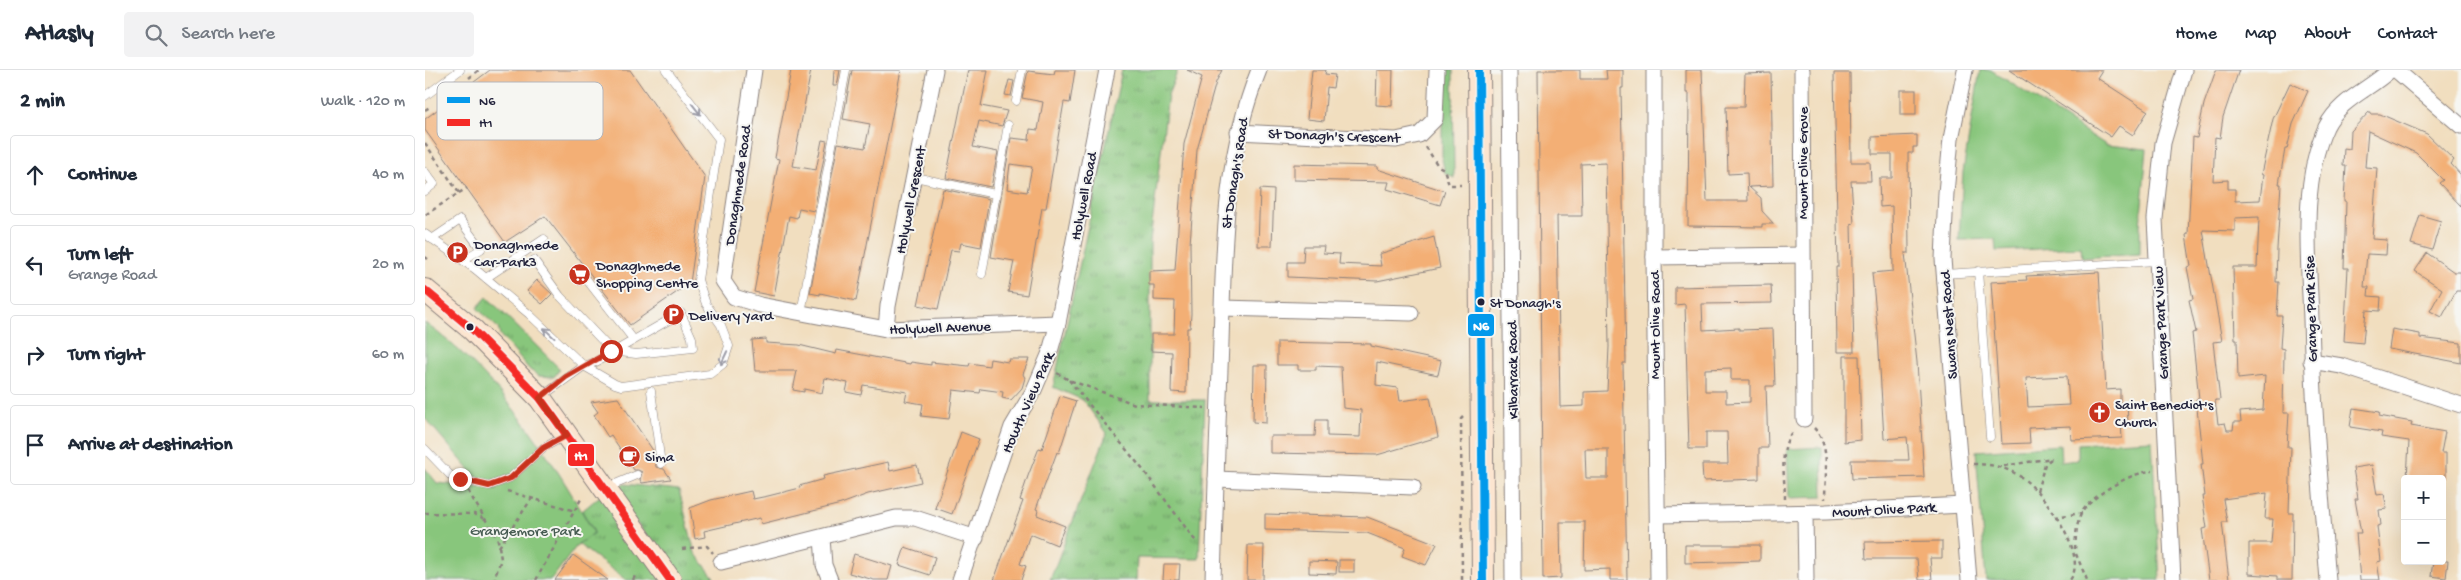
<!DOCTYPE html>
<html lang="en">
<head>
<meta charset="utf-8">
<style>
	body { margin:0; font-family:"Gochi Hand",sans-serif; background:#f2f2f3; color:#1f2937 }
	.controls { position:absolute; right:15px; bottom:15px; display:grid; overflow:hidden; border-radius:5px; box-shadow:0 5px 20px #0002 }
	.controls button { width:45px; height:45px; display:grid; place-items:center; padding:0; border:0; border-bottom:1px solid #e0e1e3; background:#fff; color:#1f2937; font:25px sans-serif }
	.stop { position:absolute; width:15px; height:15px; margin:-11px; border:4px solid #c8321e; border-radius:50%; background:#fff }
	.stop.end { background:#c8321e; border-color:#fff; box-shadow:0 1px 5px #0008 }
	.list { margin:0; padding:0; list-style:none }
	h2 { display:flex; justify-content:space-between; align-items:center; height:65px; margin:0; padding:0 20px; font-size:21px }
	h2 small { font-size:16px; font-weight:400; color:#747a83 }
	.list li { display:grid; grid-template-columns:32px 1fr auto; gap:15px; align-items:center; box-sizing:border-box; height:80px; margin:0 10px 10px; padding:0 10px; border:1px solid #e0e1e3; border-radius:5px }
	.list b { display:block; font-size:19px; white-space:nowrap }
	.list p { margin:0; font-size:16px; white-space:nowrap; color:#747a83 }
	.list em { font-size:16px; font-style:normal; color:#747a83 }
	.icon { flex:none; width:28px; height:28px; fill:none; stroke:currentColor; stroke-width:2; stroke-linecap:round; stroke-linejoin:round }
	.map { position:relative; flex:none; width:2036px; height:510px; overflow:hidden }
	header { display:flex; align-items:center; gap:30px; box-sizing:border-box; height:70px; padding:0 25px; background:#fff; border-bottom:1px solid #e0e1e3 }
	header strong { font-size:24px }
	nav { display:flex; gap:28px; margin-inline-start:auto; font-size:18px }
	.search { width:350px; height:45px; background:#f2f2f3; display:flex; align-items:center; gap:12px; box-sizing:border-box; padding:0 18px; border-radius:5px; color:#747a83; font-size:19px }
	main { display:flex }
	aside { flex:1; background:#fff }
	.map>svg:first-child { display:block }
	.grass { fill:url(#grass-tufts); stroke:#55745c }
	.green { fill:#88c67c; stroke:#55745c }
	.building { fill:#f3af75; fill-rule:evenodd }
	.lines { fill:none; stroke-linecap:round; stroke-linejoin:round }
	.service-casing { stroke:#8a807d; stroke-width:9 }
	.minor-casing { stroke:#8a807d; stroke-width:17 }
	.secondary-casing { stroke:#8a807d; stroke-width:24 }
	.path { stroke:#8a807d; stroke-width:2.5; stroke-dasharray:4 4; stroke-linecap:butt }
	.service { stroke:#fff; stroke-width:8 }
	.minor { stroke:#fff; stroke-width:15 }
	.secondary { stroke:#fce5d0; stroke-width:22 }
	.bus-1-casing { stroke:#f6f6f2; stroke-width:11 }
	.bus-2-casing { stroke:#f6f6f2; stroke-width:11 }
	.bus-1 { stroke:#0399eb; stroke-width:8 }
	.bus-2 { stroke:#f52a26; stroke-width:8 }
	.oneway { stroke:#9c9ca7 }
	.route { stroke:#c8321e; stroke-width:6 }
	.bus-dot { fill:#22223b; stroke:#f6f6f2; stroke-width:2 }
	.labels { text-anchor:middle; stroke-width:4; stroke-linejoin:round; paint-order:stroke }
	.bus-label { font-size:14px; fill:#22223b; stroke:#f6f6f2; text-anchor:start }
	.street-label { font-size:15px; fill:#22223b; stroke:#f6f6f2 }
	.poi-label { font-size:15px; fill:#22223b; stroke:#f6f6f2; text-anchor:start }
	.park-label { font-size:15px; fill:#465b52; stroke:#f6f6f2 }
	.key { fill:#f6f6f2; stroke:#b6b6bb; stroke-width:1 }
	.key-label { font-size:14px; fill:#22223b }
	.line-badge { stroke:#f6f6f2; stroke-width:2 }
	.badge-label { font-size:14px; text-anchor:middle; font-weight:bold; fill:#fff }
</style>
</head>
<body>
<header>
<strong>Atlasly</strong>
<div class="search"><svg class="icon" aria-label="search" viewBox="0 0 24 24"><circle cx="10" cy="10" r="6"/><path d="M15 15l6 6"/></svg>Search here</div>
<nav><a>Home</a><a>Map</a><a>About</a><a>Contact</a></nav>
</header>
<main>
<aside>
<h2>2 min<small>Walk · 120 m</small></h2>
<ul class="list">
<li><svg class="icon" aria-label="ahead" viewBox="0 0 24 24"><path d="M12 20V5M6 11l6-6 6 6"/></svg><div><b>Continue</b></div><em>40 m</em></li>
<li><svg class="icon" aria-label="left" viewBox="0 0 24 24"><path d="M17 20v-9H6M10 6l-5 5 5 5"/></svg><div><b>Turn left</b><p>Grange Road</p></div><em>20 m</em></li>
<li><svg class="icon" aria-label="right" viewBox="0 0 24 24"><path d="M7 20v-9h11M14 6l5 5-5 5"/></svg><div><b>Turn right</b></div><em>60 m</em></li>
<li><svg class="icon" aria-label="arrive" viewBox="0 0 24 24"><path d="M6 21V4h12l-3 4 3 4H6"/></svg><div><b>Arrive at destination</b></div></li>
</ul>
</aside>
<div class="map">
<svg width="2036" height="510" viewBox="0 0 2036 510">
	<defs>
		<pattern id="grass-tufts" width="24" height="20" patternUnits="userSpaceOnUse" patternTransform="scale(1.25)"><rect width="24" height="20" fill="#88c67c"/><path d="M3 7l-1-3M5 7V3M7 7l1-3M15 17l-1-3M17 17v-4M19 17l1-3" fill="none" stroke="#6fa067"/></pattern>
	</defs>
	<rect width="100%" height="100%" fill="#f6f6f2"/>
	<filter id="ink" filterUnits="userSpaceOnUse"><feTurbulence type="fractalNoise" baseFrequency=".02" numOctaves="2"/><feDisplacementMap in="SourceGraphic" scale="10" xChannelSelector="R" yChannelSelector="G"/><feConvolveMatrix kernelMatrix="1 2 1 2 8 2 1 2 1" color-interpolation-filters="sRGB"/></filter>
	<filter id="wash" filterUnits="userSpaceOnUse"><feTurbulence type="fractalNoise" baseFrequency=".0096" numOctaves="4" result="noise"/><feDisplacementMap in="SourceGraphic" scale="20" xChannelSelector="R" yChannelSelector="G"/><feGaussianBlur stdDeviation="1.12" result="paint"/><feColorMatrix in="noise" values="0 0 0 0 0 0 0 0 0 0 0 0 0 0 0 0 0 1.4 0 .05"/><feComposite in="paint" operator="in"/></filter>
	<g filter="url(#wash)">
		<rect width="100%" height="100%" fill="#f1debf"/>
		<!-- grass -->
		<g class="grass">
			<path d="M697,0h56l-10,25 -18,146v159h55l-6,159 -62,-1 -1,22h-86l57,-147 -24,-33 -30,-13z"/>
			<path d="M62,227l73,72 -6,8 -15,-1 -9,-6 -30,-35 -2,-7 -21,-20z"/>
			<path d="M199,414l55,6 16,63 21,27h-38l-63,-87z"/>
			<path d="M181,421l64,89h-44l-48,-36 16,-12 -12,-21z"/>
		</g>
		<!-- green -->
		<g class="green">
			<path d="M1017,0h11l1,108 -9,-5 -3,-14z"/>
			<path d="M1555,0h11l115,75 41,4 -7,77v28l-58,4 -1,-11 -85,4 -1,-12 -36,1 4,-68z"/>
			<path d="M0,253c74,53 125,131 169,210l-16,11 -27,36h-126v-112l12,15 60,6 -23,-14 -49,-57z"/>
			<path d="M1727,370l8,140h-174l-10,-129 84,-6 1,17 17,-2v-16z"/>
			<path d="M1397,377l1,50 -34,1 -2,-49z"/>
		</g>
		<g id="blocks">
			<!-- building -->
			<g class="building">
				<path d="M65,0h140l75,107 -15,106 -60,42 -85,-109 -40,26 -80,-112v-11z"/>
				<path d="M366,0h20l-18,96 23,4 6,-30 5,1 -13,70 -15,-3 -2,10 -8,-2 -15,80 -20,-4 25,-133 -4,-1z"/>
				<path d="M409,0h6l-3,16h-4z"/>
				<path d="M427,0h49l-45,231 -36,-8v2l-10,-2 28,-150 27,5 5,-24 -27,-5z"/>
				<path d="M543,0h20l-7,36 26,5 -5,15 -23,-5 -6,26 25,5 -7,35 -45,-9z"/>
				<path d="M630,0h20l-5,33 -6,-1 -18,106h-4l-15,87 -19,-3 6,-31 -23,-4 20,-119 18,2 1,-11 8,1 5,-28 -21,-4 6,-27 26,3zM585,94l22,3 -5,25 -20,-3z"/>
				<path d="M762,0h35l-6,12 -19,68 -7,94 1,70 -1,14h-3l-1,65 -15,-1 1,-40 -21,-1v-17h23l1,-33 -21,-1v-15h-5v-14l26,-1 9,-126 18,-67z"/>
				<path d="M887,0h14l-1,4 10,1 -2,13 -6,-1 -3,34 -17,-2z"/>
				<path d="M952,0h16l-1,36 -16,-1z"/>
				<path d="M1113,0h42v9h27l-1,-9h17v18h-2l5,275h-3l4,217h-17v-11l-26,1 1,-48h-25l1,56 -18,1zM1181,93l3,184 -2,44 -23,1v14l-24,1 -3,-191h25l-1,-52zM1160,379h23v29h-22z"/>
				<path d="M1261,0h16l5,131h41l-1,-28 -19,1 -2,-67h18l1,-33 26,-1 2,113 -24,1 12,11 1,13 12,13h-12v3l-74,-1 1,-133h-3z"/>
				<path d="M1584,0h93l-5,8 51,33 -15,24 -14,-9 -8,11z"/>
				<path d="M1791,0h23l-16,47 -3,21 -5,-1 -2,44 15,-1v9h7v12l25,-1 3,-25 -2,-1 12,-55 17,-36 18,8 -15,33 -6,25h-2l-6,35h2l-4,65 -1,33h3l-2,34h5l-2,32 4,1 -1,64h6l-2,34h4l-2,66h4l-1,67h-15v-4l-28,-2v-31h22l2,-24h-8l2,-26 -44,6 4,23h-5l7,58h-20l-7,-51 5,-1 -5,-32h3l-4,-32h2l-7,-65h3l-7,-66 4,-1 -7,-32 4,-1 -6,-32 4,-1 -5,-31 2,-1 5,-97 4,1 7,-34zM1834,147l-2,50h-24l2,73h2l1,39 27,-3 -2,34 -23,2 1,10h-7l-1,8h-6l-2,-7 -7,1 -3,-24h5l-7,-58 9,-1 -19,-111 32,1v-13z"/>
				<path d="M1409,3h16l1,89h19l1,19h-20l3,42 -3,1 3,128h-17l-1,-85h2z"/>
				<path d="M584,10l5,1 -3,15 -6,-1z"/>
				<rect x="1475" y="20" width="16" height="25"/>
				<path d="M1945,41v3h10l47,20 27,26 -3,4 10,11v31l-22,-23 4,-3 -27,-27 -48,-22 -3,36 12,1 -5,71 15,1 -1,15 -19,-1 -3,33h5l-1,9 13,1 -1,14 -14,-1 -3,33 -19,-2 4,-73h-4l2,-67h-2l2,-35h-3l1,-18 6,1 1,-18z"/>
				<path d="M1492,65v12h-4v6h-5l1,100h-4l12,109 7,115 -72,2 -1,-19h58l-2,-23 -23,2 -6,-105 -6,-61 21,-2 -1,-65 -12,1 -1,-29h13v-24h-20v-17z"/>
				<path d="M869,94l83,2v3l68,22 -5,14 -53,-16 2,-7 -95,-2z"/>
				<path d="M518,119l46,10 -8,48 -20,-4 -2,8 -8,-1 -13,59 -20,-4z"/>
				<path d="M835,119l14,1 -2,56h-14z"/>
				<path d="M1995,145l21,6 -9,29 -21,-6z"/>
				<path d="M1009,167l6,31 -63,13 -89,-4v-15h15l1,-16h20l-1,7 17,1 -1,10 42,2 -2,-12z"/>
				<path d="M2002,183l27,19h7v19h-5l-14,26 -12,-6 12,-22 -27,-18z"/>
				<path d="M1674,202l7,118 14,-1v14l7,-1 1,21h-7l1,15 -51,2 -1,-14 -41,2 1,15 -28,1 -11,-162 36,-2 -1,-4zM1642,306l2,29 -41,2 -2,-29z"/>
				<path d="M112,210l15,14 -10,10 -15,-13z"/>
				<path d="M1346,215l1,18 -70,1 1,26 36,-2v2l34,-1 2,57h-9l2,62h-9v31l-56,2 -1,-17h26l-1,-32h-21v17h-17l-4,-145 -10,1v-18zM1306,298v12h19v22l-24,1v-12h-21v-22z"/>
				<path d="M1967,259l28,5v4l41,5v20l-72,-14z"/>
				<path d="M341,269v4l33,2 37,9 1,-4 73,14 1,-2 20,3v-3l38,4 1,-3 19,3 1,-7 18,3 1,-3h20l-6,15 2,4 -3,10 -11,12 -9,-2 1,-6 -22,-3 -1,4 -27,-3 -4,29 -28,-3 2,-12 -18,-3 2,-9 -44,-7 -2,10 -15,-3 2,-9 -23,-5 -3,15 -18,-4v3l-11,-2 4,-19h-42l-3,-31z"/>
				<path d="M852,272l94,2v2l70,15 -3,14 -61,-13 -1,23 22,3 2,13 30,-4 8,40 -61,18 -107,-2v-17h45l1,-16h11v16l33,1 1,-27 -18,-2 -2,-41 -25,-1v4h-18v-5h-21z"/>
				<path d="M1419,286h15l2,84 -17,2z"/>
				<path d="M829,295h13l-1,58 -13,-1z"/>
				<path d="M635,326l16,5 -17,52 -2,-1 -21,57 2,1 -1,5 28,11 -8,19 -27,-11 -10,30 6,2 -5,14h-27l29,-79 -3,-1 8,-24 11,-28 3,1z"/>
				<path d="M193,328l36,54 2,15 8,2 7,10 -29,4 -2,-3 2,-8 -4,-2h-4l-23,-35 -3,2 -14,-22 4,-3 -7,-10z"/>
				<path d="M1928,338l27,4 -1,4 33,6 -1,4 34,6 -4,21h5v26h-39l2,-38 -28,-4 1,-5 -32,-5z"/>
				<path d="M536,362l18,7 -27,75 -17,-6z"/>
				<path d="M463,392l2,9 27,-6 4,17 -53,12 -27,10 -80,20 -1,-6 -56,13 1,6 -10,2 -5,-31 21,-8 40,-9 2,8 15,-3 32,-8 -1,-2 25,-7 -1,-3z"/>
				<path d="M1947,395l5,30 7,-1 3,15 -8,1 2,15 -4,1 4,35 -4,1 3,18h-20l-4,-47h5l-6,-34h3l-5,-31z"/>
				<path d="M840,444l102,3 70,27 -11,21 -24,-9 3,-8 -38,-15 -102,-3z"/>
				<path d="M1517,471v17h-12l2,22h-13l-2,-21h-51l-1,-17z"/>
				<path d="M823,475h16l-1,35h-16z"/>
				<path d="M1260,475h75v16l-75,2z"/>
				<path d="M480,477l30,10 -5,18 -31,-10z"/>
				<path d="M429,484l38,12 -4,14h-14l-25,-7z"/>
				<path d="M148,485l35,25h-53z"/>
				<rect x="914" y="490" width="15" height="12"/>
				<path d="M884,491l28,1 -1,12 -27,-1z"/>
				<path d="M2008,491h15l-2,17 -15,-2z"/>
				<path d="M739,494h16l-1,16h-16z"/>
			</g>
		</g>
	</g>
	<g filter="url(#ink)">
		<use href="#blocks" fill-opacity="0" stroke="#8a807d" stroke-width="1"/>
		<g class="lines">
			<defs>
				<g id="service">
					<path d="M0,26l35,-26"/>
					<path d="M591,31l6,-31"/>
					<path d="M0,102l9,12 -9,7"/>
					<path d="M490,107l80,17"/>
					<path d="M0,164l50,35 54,45 55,52 31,18 6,2 89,-12 13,-10 6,-18 -8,-21 -15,-21 -8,-24 21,-141 -53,-69"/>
					<path d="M7,169l28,-19 21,29 -18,11"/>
					<path d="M109,190l26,36 52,55 24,3 57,-6 -1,-10 -11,-25 -85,49 -12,4 -43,31"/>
					<path d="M1553,201l12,166"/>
					<path d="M557,204l26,-149"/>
					<path d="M1519,204l212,-13"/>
					<path d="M61,208l58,-39"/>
					<path d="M162,210l46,59"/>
					<path d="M376,243l45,-243"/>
					<path d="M226,321l10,73"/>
					<path d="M0,379l27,28 37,9 21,-8 33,-30 22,-12"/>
					<path d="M181,418l31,-13"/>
				</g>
				<g id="minor">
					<path d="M329,0l-31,211 11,16 26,8 126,24 172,-6"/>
					<path d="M1084,0l4,510"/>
					<path d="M1229,0v187l4,323"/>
					<path d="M1377,0l2,349"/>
					<path d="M1540,0l-14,69 -5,54 -3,66 26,321"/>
					<path d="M1971,0l65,56"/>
					<path d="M813,62l158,8 23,-5 16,-16 2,-49"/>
					<path d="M1229,187l148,-2"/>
					<path d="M797,238l189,5"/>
					<path d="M461,259l2,-23 47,-236"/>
					<path d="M1886,291l31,5 119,39"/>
					<path d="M791,409l197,8"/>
					<path d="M1380,443l1,67"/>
					<path d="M1233,445l168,-3 137,-7"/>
					<path d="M397,468l2,27 6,15"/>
					<path d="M296,492l175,-44h19l61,20"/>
					<path d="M535,510l52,-153 22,-37 15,-35 9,-32 49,-253"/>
					<path d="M788,510c2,-79 5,-159 8,-238 3,-96 2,-182 38,-272"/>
					<path d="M1748,510l-18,-361 8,-76 21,-73"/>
					<path d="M1903,510c-7,-87 -15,-174 -17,-261 -2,-60 -11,-136 15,-192 14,-28 43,-37 64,-57"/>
				</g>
				<g id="secondary">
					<path d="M1054,0l4,510"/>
					<path d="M0,220l48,40 67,68 130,182"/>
				</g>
			</defs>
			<!-- service casing -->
			<use href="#service" class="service-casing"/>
			<!-- minor casing -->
			<use href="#minor" class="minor-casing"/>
			<!-- secondary casing -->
			<use href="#secondary" class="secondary-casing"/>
			<!-- path -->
			<g class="path">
				<path d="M44,8l10,-8"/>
				<path d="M0,40l5,-3"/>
				<path d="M0,73l34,50 -34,22"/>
				<path d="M1001,77l12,19 6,3 5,16h12"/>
				<path d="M34,123l8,-5"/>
				<path d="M0,187l3,2"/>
				<path d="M632,303l12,7 66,24 70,4"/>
				<path d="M644,310l75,91 50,68 5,3"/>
				<path d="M1389,358c17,17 11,49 11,71"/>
				<path d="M1548,394c18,0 33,3 48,13 22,15 69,77 49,103"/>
				<path d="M1579,396l48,-8"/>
				<path d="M43,421l30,49 3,19 -7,21"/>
				<path d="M82,421l68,20"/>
				<path d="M1612,421l8,-27 6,-5"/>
				<path d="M1360,429c0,-21 -7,-53 9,-69"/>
				<path d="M0,443l49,1 11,5"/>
				<path d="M1630,447l27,-4"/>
				<path d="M74,477l33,-49"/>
				<path d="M257,479l25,-3 6,7"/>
				<path d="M1650,479c1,-12 1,-24 6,-35 9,-18 52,-43 72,-43"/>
				<path d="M1651,484l11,26"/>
				<path d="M111,510l45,-81"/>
				<path d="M208,510l3,-6"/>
				<path d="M1037,510l-1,-161 2,-2"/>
			</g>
			<!-- service -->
			<use href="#service" class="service"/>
			<!-- minor -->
			<use href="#minor" class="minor"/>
			<!-- secondary -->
			<use href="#secondary" class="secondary"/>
			<defs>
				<path id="bus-1" d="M1054,0l4,510"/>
				<path id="bus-2" d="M0,220l48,40 67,68 130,182"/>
			</defs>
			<!-- bus-1 casing -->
			<use href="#bus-1" class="bus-1-casing"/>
			<!-- bus-2 casing -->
			<use href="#bus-2" class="bus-2-casing"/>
			<!-- bus-1 -->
			<use href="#bus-1" class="bus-1"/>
			<!-- bus-2 -->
			<use href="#bus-2" class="bus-2"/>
		</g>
		<!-- one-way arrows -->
		<defs><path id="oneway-shaft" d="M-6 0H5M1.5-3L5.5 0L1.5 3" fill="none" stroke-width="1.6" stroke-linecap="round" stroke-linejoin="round" transform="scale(1.25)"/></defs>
		<g class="oneway">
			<use href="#oneway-shaft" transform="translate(271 39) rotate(52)"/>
			<use href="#oneway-shaft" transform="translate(124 263) rotate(-137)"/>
			<use href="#oneway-shaft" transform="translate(299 288) rotate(115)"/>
		</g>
	</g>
	<g class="lines" filter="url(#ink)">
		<!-- route -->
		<path class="route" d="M35,409l29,7 22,-8 32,-30 24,-13 -27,-37 26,-21 45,-26"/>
	</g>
	<!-- icons -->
	<defs>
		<symbol id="parking-disc" viewBox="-11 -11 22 22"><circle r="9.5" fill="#c8321e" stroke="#f6f6f2"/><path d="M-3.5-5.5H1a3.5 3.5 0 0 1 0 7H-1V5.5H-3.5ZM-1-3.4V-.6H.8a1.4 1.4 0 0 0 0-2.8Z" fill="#fff"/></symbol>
		<symbol id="supermarket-disc" viewBox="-11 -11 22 22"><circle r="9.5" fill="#c8321e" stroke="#f6f6f2"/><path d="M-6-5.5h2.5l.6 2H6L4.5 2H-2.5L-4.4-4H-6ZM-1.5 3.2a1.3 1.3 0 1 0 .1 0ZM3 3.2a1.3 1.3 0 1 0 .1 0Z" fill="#fff"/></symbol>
		<symbol id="church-disc" viewBox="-11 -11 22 22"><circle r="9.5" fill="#c8321e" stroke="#f6f6f2"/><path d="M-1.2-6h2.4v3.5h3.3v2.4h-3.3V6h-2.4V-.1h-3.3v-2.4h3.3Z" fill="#fff"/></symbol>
		<symbol id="cafe-disc" viewBox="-11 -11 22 22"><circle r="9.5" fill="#c8321e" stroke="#f6f6f2"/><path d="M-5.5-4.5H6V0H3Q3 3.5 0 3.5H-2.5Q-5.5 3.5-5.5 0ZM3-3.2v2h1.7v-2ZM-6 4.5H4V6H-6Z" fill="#fff"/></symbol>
	</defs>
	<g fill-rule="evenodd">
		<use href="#parking-disc" x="20" y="170" width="25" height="25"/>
		<use href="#supermarket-disc" x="142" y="192" width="25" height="25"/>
		<use href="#parking-disc" x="236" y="232" width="25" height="25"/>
		<use href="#church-disc" x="1662" y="330" width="25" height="25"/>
		<use href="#cafe-disc" x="192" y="374" width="25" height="25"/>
	</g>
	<!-- markers -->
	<g class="bus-dot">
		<circle cx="1056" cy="232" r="4.5"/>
		<circle cx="45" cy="257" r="4.5"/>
	</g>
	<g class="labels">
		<!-- bus labels -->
		<g class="bus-label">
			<text x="1065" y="237">St Donagh's</text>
		</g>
		<!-- street labels -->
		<g class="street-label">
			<text transform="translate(909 65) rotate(2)" y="5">St Donagh's Crescent</text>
			<text transform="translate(1377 93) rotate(-90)" y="5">Mount Olive Grove</text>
			<text transform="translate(809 103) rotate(-81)" y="5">St Donagh's Road</text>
			<text transform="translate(312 115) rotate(-82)" y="5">Donaghmede Road</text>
			<text transform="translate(658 126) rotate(-79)" y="5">Holywell Road</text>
			<text transform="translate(485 130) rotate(-79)" y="5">Holywell Crescent</text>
			<text transform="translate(1885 239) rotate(-92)" y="5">Grange Park Rise</text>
			<text transform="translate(1735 253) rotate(-93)" y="5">Grange Park View</text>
			<text transform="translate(1229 255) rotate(-90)" y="5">Mount Olive Road</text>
			<text transform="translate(1523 255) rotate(-94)" y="5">Swans Nest Road</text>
			<text transform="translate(515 257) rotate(-2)" y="5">Holywell Avenue</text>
			<text transform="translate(1087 300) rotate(-91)" y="5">Kilbarrack Road</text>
			<text transform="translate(602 332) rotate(-66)" y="5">Howth View Park</text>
			<text transform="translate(1459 439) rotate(-3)" y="5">Mount Olive Park</text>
		</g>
		<!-- poi labels -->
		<g class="poi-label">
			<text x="49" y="179">Donaghmede<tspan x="49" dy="17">Car-Park3</tspan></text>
			<text x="171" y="200">Donaghmede<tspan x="171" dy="17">Shopping Centre</tspan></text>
			<text x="264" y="250">Delivery Yard</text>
			<text x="1690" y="339">Saint Benedict's<tspan x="1690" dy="17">Church</tspan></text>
			<text x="220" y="391">Sima</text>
		</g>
		<!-- park labels -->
		<g class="park-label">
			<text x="100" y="465">Grangemore Park</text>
		</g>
	</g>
	<!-- legend -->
	<rect x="12" y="12" width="166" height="58" rx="8" class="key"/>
	<rect x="22" y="27" width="23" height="6" fill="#0399eb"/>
	<rect x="22" y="49" width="23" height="7" fill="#f52a26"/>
	<g class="key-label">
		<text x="54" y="35">N6</text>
		<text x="54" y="57">H1</text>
	</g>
	<g class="line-badge">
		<rect x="1042" y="243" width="28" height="24" rx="5" fill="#0399eb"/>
		<rect x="142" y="373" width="28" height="24" rx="5" fill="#f52a26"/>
	</g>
	<g class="badge-label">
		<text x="1056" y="260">N6</text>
		<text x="156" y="390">H1</text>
	</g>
</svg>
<div class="controls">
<button>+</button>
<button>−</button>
</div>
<div class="stop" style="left:186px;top:281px"></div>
<div class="stop end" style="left:35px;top:409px"></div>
</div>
</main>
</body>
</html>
